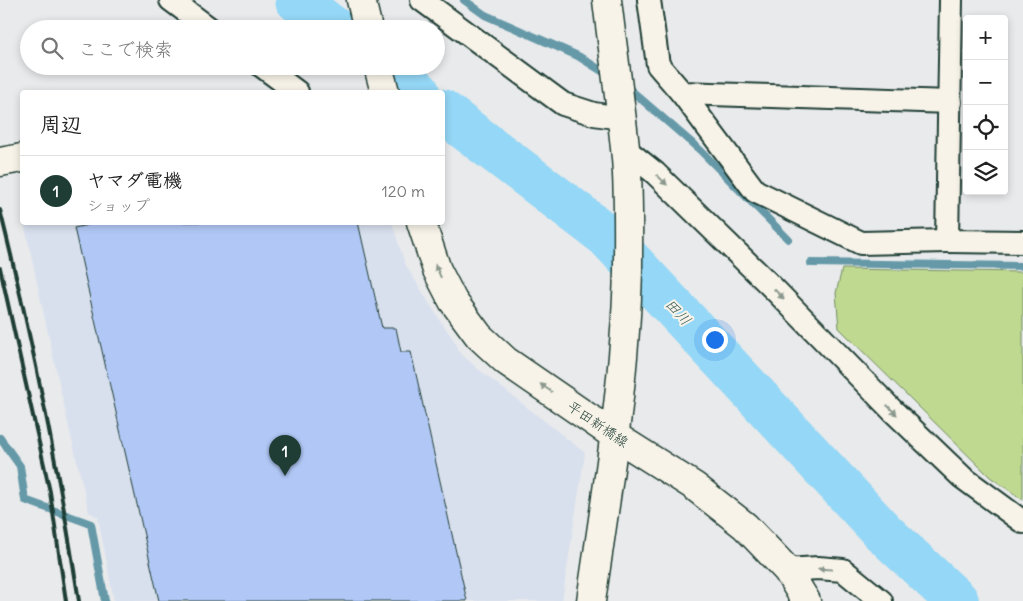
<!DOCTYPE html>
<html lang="ja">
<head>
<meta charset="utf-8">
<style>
	body { margin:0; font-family:Delius,"Klee One",sans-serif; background:#f2f2f2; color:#222 }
	.controls { position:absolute; right:15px; top:15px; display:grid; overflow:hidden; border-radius:5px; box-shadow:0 2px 8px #0003 }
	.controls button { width:45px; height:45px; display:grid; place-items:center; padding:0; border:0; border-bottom:1px solid #e0e0e0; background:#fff; color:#222; font:25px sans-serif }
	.you { position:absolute; left:714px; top:339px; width:18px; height:18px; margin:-12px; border:4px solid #fff; border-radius:50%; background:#1a73e8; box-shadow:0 0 0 8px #1a73e833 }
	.badge { display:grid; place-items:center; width:32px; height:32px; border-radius:50%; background:#1f3d34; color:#fff; font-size:16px; font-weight:700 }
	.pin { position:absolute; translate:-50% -41px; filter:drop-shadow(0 1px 2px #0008) }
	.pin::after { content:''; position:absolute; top:26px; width:18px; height:15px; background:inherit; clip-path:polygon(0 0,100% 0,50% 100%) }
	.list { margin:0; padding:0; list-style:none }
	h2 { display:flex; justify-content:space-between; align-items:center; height:65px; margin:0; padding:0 20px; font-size:21px }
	h2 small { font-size:16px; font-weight:400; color:#767676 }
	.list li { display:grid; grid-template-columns:32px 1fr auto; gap:15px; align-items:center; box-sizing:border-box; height:70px; padding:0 20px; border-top:1px solid #e0e0e0 }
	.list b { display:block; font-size:19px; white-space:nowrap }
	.list p { margin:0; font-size:16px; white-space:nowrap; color:#767676 }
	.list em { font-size:16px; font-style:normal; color:#767676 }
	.icon { flex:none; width:28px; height:28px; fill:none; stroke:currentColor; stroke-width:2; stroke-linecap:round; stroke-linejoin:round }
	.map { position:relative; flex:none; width:1023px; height:601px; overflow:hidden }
	.search { position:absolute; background:#fff; box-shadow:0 2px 8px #0003; left:20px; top:20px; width:425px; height:55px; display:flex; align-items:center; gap:12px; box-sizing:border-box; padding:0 18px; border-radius:28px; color:#767676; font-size:19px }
	.panel { position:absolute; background:#fff; box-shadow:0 2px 8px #0003; left:20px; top:90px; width:425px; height:135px; border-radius:5px }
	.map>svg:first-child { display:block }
	.built { fill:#d8e0ee }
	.green { fill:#bfd990; stroke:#6f8b62 }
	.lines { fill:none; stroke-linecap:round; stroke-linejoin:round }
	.stream { stroke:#6599a8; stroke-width:8 }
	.river { stroke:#94d7f6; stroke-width:44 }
	.building { fill:#b1c8f6; stroke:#1f3d34 }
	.minor-casing { stroke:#1f3d34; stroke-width:26 }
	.tertiary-casing { stroke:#1f3d34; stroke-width:31 }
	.secondary-casing { stroke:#1f3d34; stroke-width:31 }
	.minor { stroke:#f7f3e8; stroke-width:22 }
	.tertiary { stroke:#f7f3e8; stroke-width:28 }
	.secondary { stroke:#f7f3e8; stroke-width:28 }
	.rail { stroke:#1f3d34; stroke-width:4 }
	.oneway { fill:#8b988e }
	.labels { text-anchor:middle; stroke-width:4; stroke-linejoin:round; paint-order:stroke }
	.street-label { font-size:14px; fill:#1f3d34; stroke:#f7f3e8 }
	.water-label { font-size:15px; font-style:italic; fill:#365c5b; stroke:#f7f3e8 }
</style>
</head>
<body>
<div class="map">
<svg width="1023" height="601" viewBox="0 0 1023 601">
	<rect width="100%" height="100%" fill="#e9eaeb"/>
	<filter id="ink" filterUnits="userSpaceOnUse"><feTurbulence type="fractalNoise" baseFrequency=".02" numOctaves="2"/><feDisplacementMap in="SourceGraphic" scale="10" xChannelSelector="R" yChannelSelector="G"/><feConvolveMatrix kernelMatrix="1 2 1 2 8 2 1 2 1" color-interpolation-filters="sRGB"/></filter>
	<g filter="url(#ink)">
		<!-- built -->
		<path class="built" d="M24,223h368l13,41 34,55 17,24 2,8 20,18 107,84 -23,148h-448l-16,-84 -9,-5 -23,-97z"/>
		<!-- green -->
		<path class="green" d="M842,269l181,3v228l-33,-23 -151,-149 -3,-35z"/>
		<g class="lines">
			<!-- stream -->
			<g class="stream">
				<path d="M464,0l21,15 93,41 32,20"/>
				<path d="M626,86l74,64 88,89"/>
				<path d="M811,263l212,3"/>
				<path d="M0,438l20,28 5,34 66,24 14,77"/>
			</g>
			<!-- river -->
			<g class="river">
				<path d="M297,0l37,29"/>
				<path d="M384,66l34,26"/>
				<path d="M442,111l165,125 276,296 74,69"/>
			</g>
		</g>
		<!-- building -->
		<path class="building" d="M101,222h257l24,106h14l5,24h10l56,249h-308l-85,-373z"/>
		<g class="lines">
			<defs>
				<g id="minor">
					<path d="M171,0l39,29"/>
					<path d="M422,0l141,104 31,10 27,4"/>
					<path d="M649,0l9,65 24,28 268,9"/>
					<path d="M951,0l-4,241 76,1"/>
					<path d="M262,66l35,26"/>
					<path d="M682,93l73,98 106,52 86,-2"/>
					<path d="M625,149l30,24 120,117 117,120 70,67 61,45"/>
					<path d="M787,570l31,-2 25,2 38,31"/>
				</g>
				<g id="tertiary">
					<path d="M0,162l22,-4"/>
					<path d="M591,601c16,-110 34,-219 37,-330 0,-38 1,-76 -2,-113 -5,-53 -13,-106 -19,-158"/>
				</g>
				<g id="secondary">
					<path d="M361,0l7,29"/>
					<path d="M378,66l7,26"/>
					<path d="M421,222l16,48 16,31 26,35 27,25 109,75 79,50 51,40 42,44 19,31"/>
				</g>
			</defs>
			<!-- minor casing -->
			<use href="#minor" class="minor-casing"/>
			<!-- tertiary casing -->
			<use href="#tertiary" class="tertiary-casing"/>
			<!-- secondary casing -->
			<use href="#secondary" class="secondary-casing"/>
			<!-- minor -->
			<use href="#minor" class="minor"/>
			<!-- tertiary -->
			<use href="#tertiary" class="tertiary"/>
			<!-- secondary -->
			<use href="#secondary" class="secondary"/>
			<!-- rail -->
			<g class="rail">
				<path d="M0,210c23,92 43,185 60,278 7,38 13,76 19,113"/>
				<path d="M0,268l50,224 16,109"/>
			</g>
		</g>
		<!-- one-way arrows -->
		<defs><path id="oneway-solid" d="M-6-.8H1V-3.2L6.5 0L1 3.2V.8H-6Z" transform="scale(1.25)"/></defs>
		<g class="oneway">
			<use href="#oneway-solid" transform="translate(662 180) rotate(44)"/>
			<use href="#oneway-solid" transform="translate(438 271) rotate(-114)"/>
			<use href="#oneway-solid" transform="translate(779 294) rotate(45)"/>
			<use href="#oneway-solid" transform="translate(546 388) rotate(-145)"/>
			<use href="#oneway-solid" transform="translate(892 410) rotate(45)"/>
			<use href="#oneway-solid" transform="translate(825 569) rotate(-176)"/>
		</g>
	</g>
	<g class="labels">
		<!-- street labels -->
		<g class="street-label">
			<text transform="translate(598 424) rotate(34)" y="5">平田新橋線</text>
		</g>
		<!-- water labels -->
		<g class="water-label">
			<text transform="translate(678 312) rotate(47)" y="5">田川</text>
		</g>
	</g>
</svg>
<div class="controls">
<button>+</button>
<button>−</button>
<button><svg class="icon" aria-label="locate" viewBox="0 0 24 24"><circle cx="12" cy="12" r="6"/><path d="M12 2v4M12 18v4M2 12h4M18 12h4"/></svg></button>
<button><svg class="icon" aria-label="layers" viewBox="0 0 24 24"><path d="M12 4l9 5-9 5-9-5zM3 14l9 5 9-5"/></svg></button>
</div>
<div class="you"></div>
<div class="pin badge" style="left:285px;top:476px">1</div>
<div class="search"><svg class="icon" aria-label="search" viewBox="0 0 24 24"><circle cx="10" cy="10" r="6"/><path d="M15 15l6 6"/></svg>ここで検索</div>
<section class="panel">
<h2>周辺<small></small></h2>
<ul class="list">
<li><span class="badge">1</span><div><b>ヤマダ電機</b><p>ショップ</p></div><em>120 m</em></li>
</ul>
</section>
</div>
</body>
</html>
